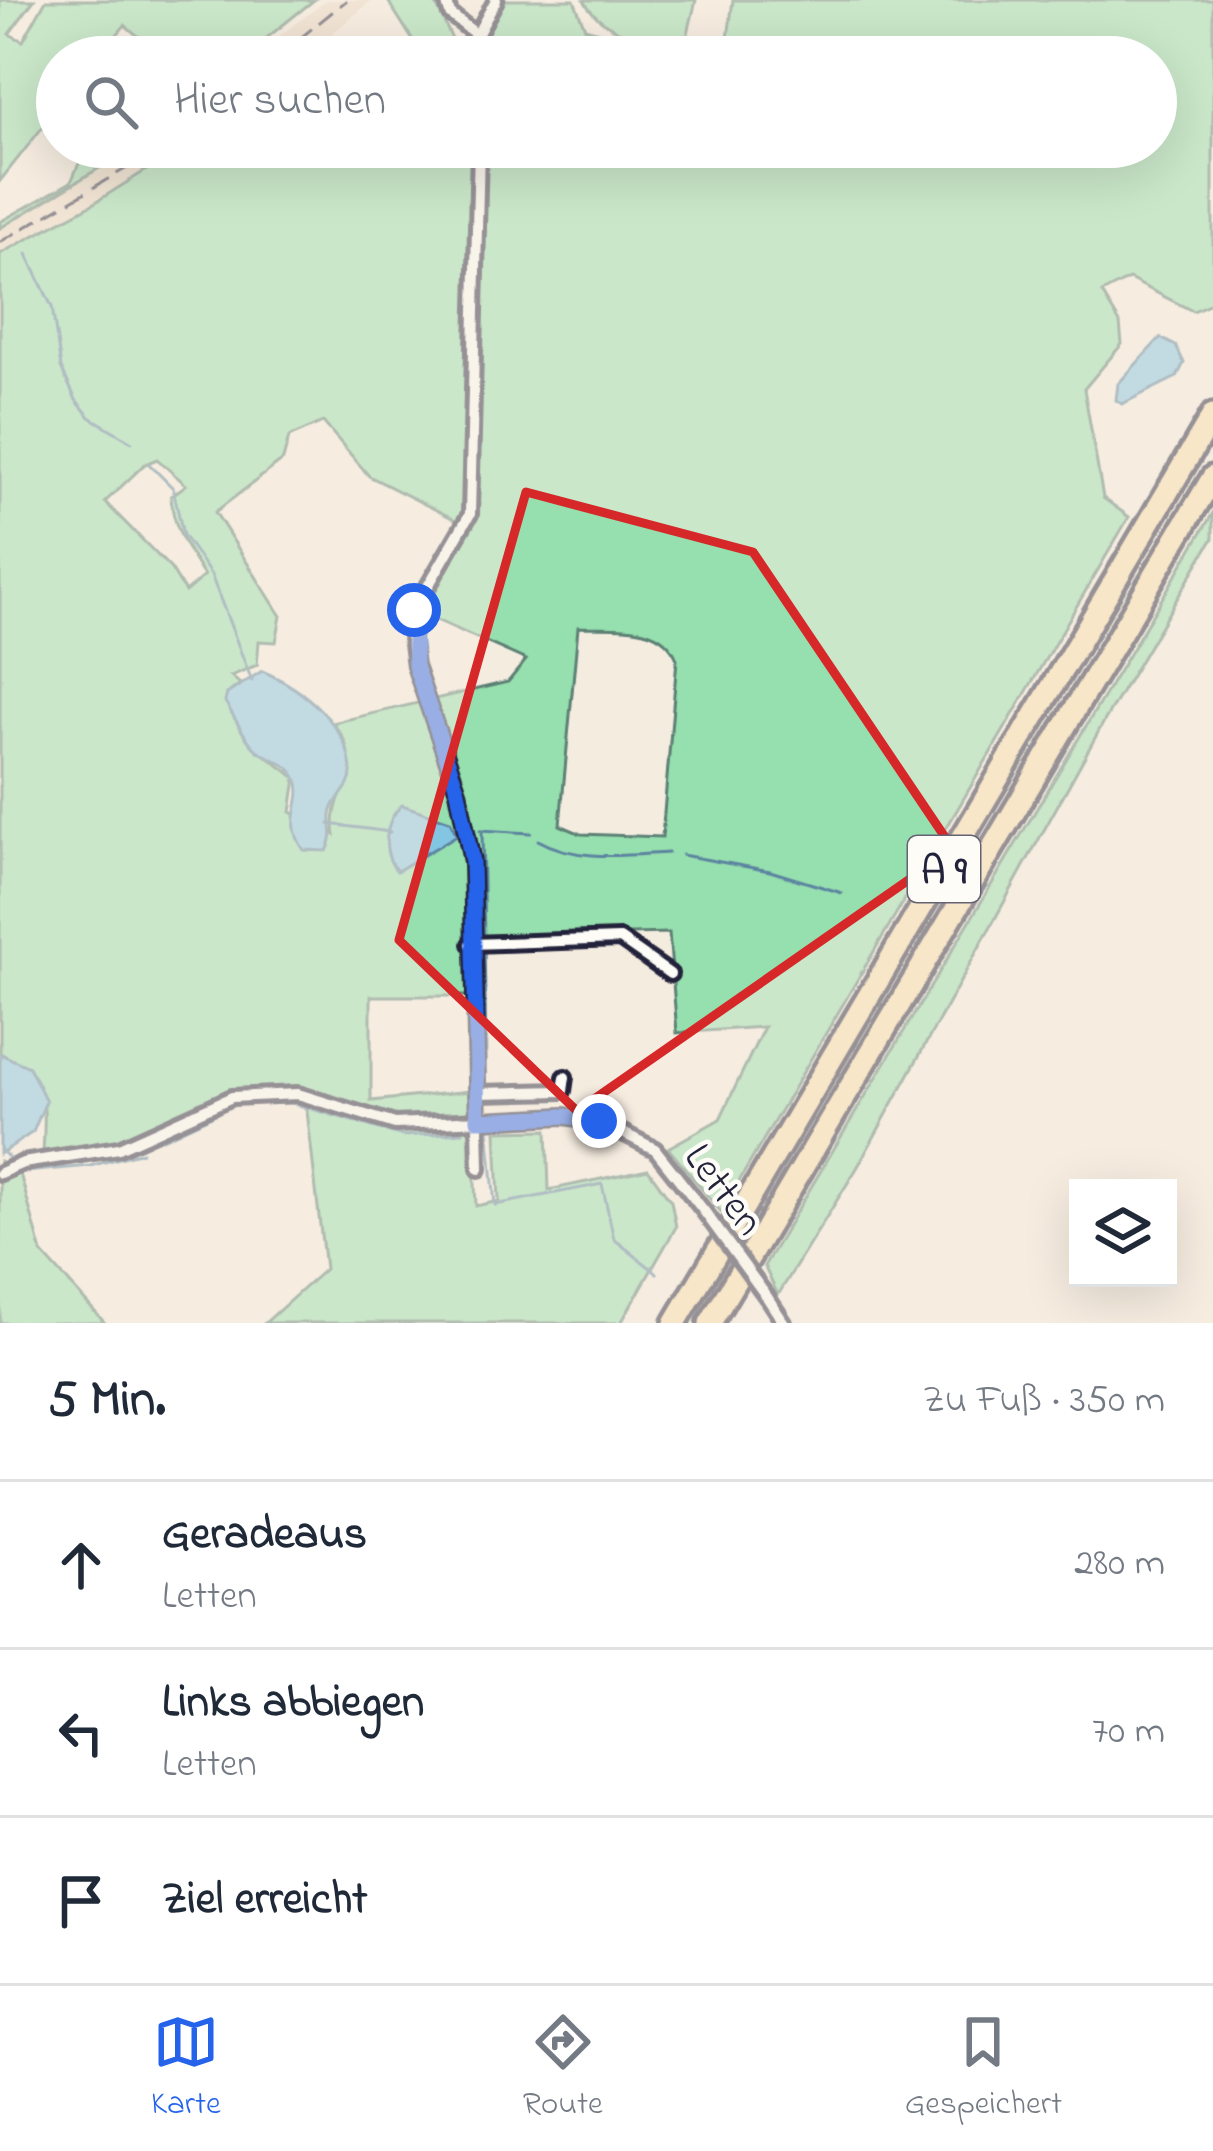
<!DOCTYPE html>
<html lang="de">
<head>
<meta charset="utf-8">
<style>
	body { margin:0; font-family:"Indie Flower",sans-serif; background:#f2f2f3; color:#1f2937 }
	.controls { position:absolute; right:36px; bottom:36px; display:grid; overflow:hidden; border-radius:0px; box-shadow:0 12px 48px #0002 }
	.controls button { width:108px; height:108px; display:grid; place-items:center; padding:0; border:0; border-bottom:3px solid #e0e1e3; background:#fff; color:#1f2937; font:60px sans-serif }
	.stop { position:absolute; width:36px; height:36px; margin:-27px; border:9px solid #2563eb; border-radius:50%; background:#fff }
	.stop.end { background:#2563eb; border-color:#fff; box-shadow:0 3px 12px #0008 }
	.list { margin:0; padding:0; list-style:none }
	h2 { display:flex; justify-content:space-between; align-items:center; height:156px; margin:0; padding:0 48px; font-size:51px }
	h2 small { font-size:39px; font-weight:400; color:#747a83 }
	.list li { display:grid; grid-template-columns:78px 1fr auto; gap:36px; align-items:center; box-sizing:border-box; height:168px; padding:0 48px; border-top:3px solid #e0e1e3 }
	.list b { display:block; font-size:45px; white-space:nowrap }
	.list p { margin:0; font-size:39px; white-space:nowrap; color:#747a83 }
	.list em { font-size:39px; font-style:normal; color:#747a83 }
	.icon { flex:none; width:66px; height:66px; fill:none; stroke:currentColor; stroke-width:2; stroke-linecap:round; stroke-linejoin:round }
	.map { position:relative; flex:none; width:1213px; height:1323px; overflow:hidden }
	.search { position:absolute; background:#fff; box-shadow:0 12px 48px #0002; left:36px; right:36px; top:36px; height:132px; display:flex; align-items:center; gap:30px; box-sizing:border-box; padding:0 42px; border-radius:66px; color:#747a83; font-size:45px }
	.sheet { height:660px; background:#fff }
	nav { display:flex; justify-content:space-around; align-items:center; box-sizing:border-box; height:168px; border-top:3px solid #e0e1e3; background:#fff; font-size:33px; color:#747a83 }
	nav a { display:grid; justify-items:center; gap:6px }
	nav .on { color:#2563eb }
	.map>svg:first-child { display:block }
	.built { fill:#ebd9c5 }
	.green { fill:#96dfae; stroke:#5c8074; stroke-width:3; fill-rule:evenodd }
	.water { fill:#83c6e4; stroke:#5c84a0; stroke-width:3 }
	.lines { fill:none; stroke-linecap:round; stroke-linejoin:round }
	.stream { stroke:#5c84a0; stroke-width:3 }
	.minor-casing { stroke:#22223b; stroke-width:20 }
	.motorway-casing { stroke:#22223b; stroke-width:30 }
	.minor { stroke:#fdfcf7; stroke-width:10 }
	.motorway { stroke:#faddab; stroke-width:21 }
	.rail { stroke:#22223b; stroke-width:3; stroke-dasharray:18 9; stroke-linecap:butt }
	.minor-bridge-casing { stroke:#22223b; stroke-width:20; stroke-linecap:butt }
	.minor-bridge { stroke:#fdfcf7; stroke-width:10 }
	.route { stroke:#2563eb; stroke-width:15 }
	.marked { fill:none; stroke:#d62828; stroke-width:9; stroke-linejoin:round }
	.labels { text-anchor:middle; stroke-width:9; stroke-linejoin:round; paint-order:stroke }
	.shield { fill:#fdfcf7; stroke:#646373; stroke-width:3 }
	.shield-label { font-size:39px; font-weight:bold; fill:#22223b }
	.street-label { font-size:42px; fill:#22223b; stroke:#fdfcf7 }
</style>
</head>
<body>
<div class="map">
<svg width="1213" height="1323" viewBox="0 0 1213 1323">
	<rect width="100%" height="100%" fill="#f5ece0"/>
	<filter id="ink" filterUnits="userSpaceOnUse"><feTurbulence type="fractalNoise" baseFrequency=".00833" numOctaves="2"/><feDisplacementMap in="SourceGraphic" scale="24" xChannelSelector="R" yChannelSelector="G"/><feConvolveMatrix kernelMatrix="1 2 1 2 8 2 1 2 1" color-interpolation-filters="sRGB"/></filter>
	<g filter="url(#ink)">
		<!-- built -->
		<g class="built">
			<path d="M327,0h45l-68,57h-52z"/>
			<path d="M134,147h48l-91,58 -91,49v-26z"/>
		</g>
		<!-- green -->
		<g class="green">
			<path d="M0,0h34l-25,34 14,7 23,-41h268l-71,57h-80l-38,-32 -27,32h-41v52l-57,72z"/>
			<path d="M434,0l26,57h-42l3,-4 -33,-52z"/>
			<path d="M498,0h76l11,28 99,28 43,-5 50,4 -50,-9 6,-46h480v302l-20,9 -64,-32 -27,14 18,30 2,21 -38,45 19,109 26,19 -408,695 -53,-64 52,-29 44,-92 -87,6 -8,-100 -192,5v58h-106v105l100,-10 5,115 23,-5 -3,-70 51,-1 2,60 99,-21 23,32 5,26 -55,96h-356l60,-54 -18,-158 -14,-21c-66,-3 -92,21 -149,45 -32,14 -67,16 -101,20 2,-52 8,-77 -43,-102v-799l91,-49 92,-58h973v-90h-678zM323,422l46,54 91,46 16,-5 -53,97 103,46 -18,22 -176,41c39,41 -5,71 3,112l-44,-23 5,-34 -32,-24 -37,-60 13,-10 -9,-8 26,-11 2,-24 17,1 5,-26 -66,-104 68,-52 6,-23zM157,459l29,26 -15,11c1,31 17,54 33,80l-19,16 -14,-23 -66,-67 40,-38zM578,627c36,2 83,-7 99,32l-15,178 -81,-3 -21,-9z"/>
			<path d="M584,0h112l-12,50c-37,-11 -81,-14 -100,-50z"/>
			<path d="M86,147h48l-134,81v-6l71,-40z"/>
			<path d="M1213,513v25l-107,180 -249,450 -79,127 -14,-29z"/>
			<path d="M0,1161l19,9 23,83 63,70h-105z"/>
		</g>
		<!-- water -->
		<g class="water">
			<path d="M1160,338l16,8 8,17 -7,14 -55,27 -6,-4 2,-16z"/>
			<path d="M262,671c41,17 88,56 89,101 1,17 -19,27 -20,43 -1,17 4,20 -4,36l-23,-1c-22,-31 3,-49 -8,-72 -8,-17 -27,-18 -39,-28 -13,-11 -22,-33 -32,-48l2,-8z"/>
			<path d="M402,805l48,16 7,14 -60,36c-16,-18 -13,-50 5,-66z"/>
			<path d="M0,1054l29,13 17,34 -13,31 -33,22z"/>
		</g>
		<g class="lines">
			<!-- stream -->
			<g class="stream">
				<path d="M27,254l25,53 9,61 15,32 14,17 42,25"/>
				<path d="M149,464l24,24 10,47 28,40 41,106"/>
				<path d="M329,824l61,8"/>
				<path d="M480,830l51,3"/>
				<path d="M482,830l4,222"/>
				<path d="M538,840c39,22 87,15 130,13"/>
				<path d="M682,855l88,16 72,22"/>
				<path d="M242,1103h50l111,33 60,-4"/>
				<path d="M488,1128l7,77 107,-21 12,55 43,34"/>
				<path d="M163,1139l55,-26"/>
				<path d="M0,1149l9,9"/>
				<path d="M25,1172l65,-6 52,-14"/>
			</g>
			<defs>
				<g id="minor">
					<path d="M446,0l4,14 27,21"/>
					<path d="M474,57l3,-22 19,-35"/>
					<path d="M479,147l-9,367 -56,96 -3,26 4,30 43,125 14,71 7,307"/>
					<path d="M471,944l149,-5 50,35"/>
					<path d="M477,1093l86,-2 2,-14"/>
					<path d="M0,1173l23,-10 96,-15 113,-51 66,-3 97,30 169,-8 35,5 56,28 49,62"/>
					<path d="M767,1297l17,26"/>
				</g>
				<g id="motorway">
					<path d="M675,1323l538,-908"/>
					<path d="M710,1323l503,-846"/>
				</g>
			</defs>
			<!-- minor casing -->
			<use href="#minor" class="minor-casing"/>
			<!-- motorway casing -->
			<use href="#motorway" class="motorway-casing"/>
			<!-- minor -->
			<use href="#minor" class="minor"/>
			<!-- motorway -->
			<use href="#motorway" class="motorway"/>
			<!-- rail -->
			<g class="rail">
				<path d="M277,57l70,-57"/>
				<path d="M0,242l163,-95"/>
			</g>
			<defs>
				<path id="minor-bridge" d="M704,1211l63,86"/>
			</defs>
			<!-- minor-bridge casing -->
			<use href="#minor-bridge" class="minor-bridge-casing"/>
			<!-- minor-bridge -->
			<use href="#minor-bridge" class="minor-bridge"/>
		</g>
	</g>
	<g class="lines" filter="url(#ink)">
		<!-- route -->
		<path class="route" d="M414,610l1,56 43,125 14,71 6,258 86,-4 35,5"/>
	</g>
	<!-- marked area -->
	<path d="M0 0H1213V1323H0ZM526,492l227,60 200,297 -376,262 -178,-171z" fill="#f5ece0" fill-opacity=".55" fill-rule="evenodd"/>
	<path class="marked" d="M526,492l227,60 200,297 -376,262 -178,-171z"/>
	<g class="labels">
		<!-- shield labels -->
		<rect class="shield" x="908" y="836" width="72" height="66" rx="9"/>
		<g class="shield-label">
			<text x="944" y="883">A 9</text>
		</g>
		<!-- street labels -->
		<g class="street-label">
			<text transform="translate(726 1188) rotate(53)" y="15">Letten</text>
		</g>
	</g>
</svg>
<div class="controls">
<button><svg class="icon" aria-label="layers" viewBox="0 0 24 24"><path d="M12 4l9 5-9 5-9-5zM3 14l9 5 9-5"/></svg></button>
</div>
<div class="stop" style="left:414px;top:610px"></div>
<div class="stop end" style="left:599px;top:1121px"></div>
<div class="search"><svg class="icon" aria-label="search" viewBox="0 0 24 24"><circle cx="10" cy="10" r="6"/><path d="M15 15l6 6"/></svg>Hier suchen</div>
</div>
<section class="sheet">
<h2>5 Min.<small>Zu Fuß · 350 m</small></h2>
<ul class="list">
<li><svg class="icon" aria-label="ahead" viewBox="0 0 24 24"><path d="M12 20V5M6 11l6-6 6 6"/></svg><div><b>Geradeaus</b><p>Letten</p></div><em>280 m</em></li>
<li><svg class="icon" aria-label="left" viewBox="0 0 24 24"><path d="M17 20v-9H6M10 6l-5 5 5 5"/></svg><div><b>Links abbiegen</b><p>Letten</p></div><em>70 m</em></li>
<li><svg class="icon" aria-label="arrive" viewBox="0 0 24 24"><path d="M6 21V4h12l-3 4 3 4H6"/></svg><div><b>Ziel erreicht</b></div></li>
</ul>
</section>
<nav>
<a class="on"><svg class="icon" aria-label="map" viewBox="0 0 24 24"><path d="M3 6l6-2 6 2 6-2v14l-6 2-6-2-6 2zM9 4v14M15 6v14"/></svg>Karte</a>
<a><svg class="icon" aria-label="directions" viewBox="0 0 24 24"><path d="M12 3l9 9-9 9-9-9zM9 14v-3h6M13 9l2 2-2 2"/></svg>Route</a>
<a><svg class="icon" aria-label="saved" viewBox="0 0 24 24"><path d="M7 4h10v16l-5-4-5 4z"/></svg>Gespeichert</a>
</nav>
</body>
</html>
